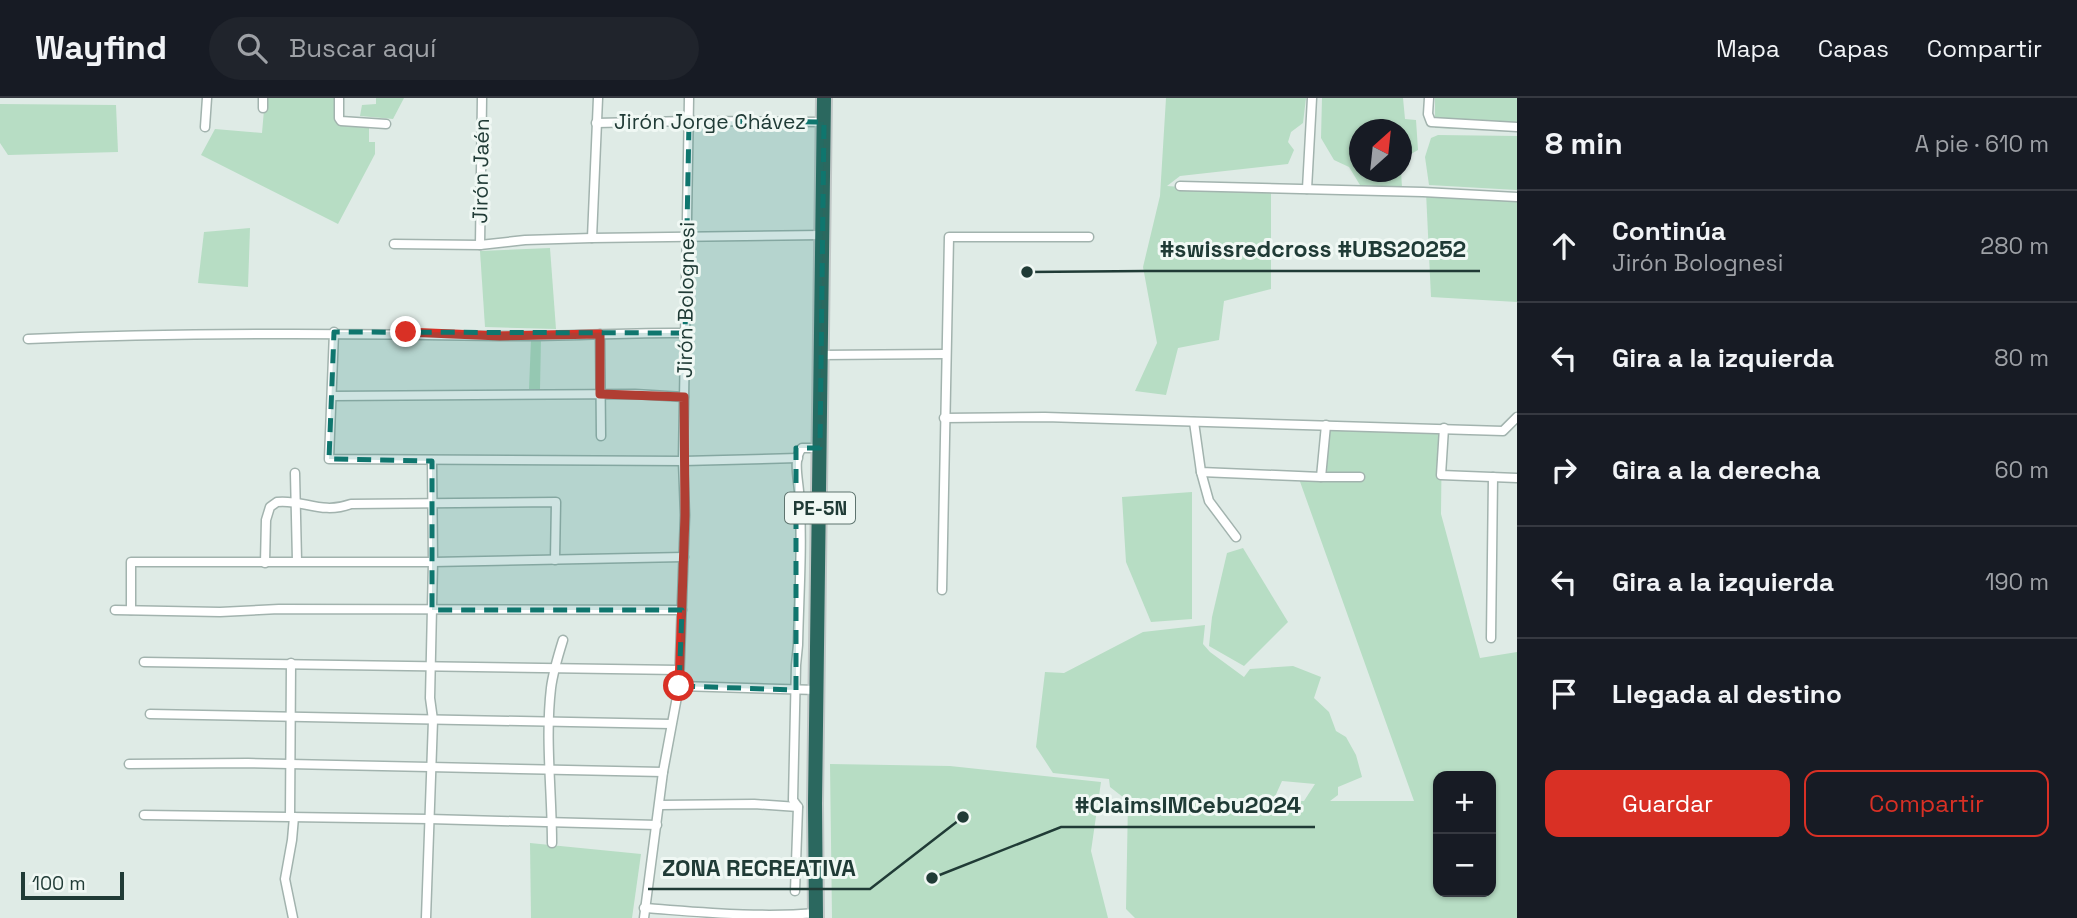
<!DOCTYPE html>
<html lang="es">
<head>
<meta charset="utf-8">
<style>
	body { margin:0; font-family:"Space Grotesk",sans-serif; background:#20242c; color:#f1f3f6 }
	.controls { position:absolute; right:21px; bottom:21px; display:grid; overflow:hidden; border-radius:14px; box-shadow:0 2px 5px #0004 }
	.controls button { width:63px; height:63px; display:grid; place-items:center; padding:0; border:0; border-bottom:2px solid #363941; background:#171b24; color:#f1f3f6; font:35px sans-serif }
	.compass { position:absolute; left:1349px; top:21px; width:63px; height:63px; border-radius:50%; background:#171b24; box-shadow:0 2px 5px #0004; rotate:27deg }
	.scale { position:absolute; left:21px; bottom:18px; width:103px; box-sizing:border-box; padding-left:7px; border:4px solid #203b36; border-top:0; font-size:19px; line-height:24px; white-space:nowrap; color:#203b36; -webkit-text-stroke:5px #f0f8f4; paint-order:stroke }
	.stop { position:absolute; width:21px; height:21px; margin:-16px; border:5px solid #d93025; border-radius:50%; background:#fff }
	.stop.end { background:#d93025; border-color:#fff; box-shadow:0 2px 7px #0008 }
	.list { margin:0; padding:0; list-style:none }
	h2 { display:flex; justify-content:space-between; align-items:center; height:91px; margin:0; padding:0 28px; font-size:30px }
	h2 small { font-size:23px; font-weight:400; color:#9ea1a6 }
	.list li { display:grid; grid-template-columns:46px 1fr auto; gap:21px; align-items:center; box-sizing:border-box; height:112px; padding:0 28px; border-top:2px solid #363941 }
	.list b { display:block; font-size:26px; white-space:nowrap }
	.list p { margin:0; font-size:23px; white-space:nowrap; color:#9ea1a6 }
	.list em { font-size:23px; font-style:normal; color:#9ea1a6 }
	.actions { display:flex; gap:14px; padding:21px 28px }
	.actions a { flex:1; padding:16px 0; border:2px solid #d93025; border-radius:14px; text-align:center; font-size:24px; color:#d93025 }
	.actions .main { background:#d93025; color:#fff }
	.icon { flex:none; width:38px; height:38px; fill:none; stroke:currentColor; stroke-width:2; stroke-linecap:round; stroke-linejoin:round }
	.map { position:relative; flex:none; width:1517px; height:820px; overflow:hidden }
	header { display:flex; align-items:center; gap:42px; box-sizing:border-box; height:98px; padding:0 35px; background:#171b24; border-bottom:2px solid #363941 }
	header strong { font-size:33px }
	nav { display:flex; gap:38px; margin-inline-start:auto; font-size:24px }
	.search { width:490px; height:63px; background:#20242c; display:flex; align-items:center; gap:18px; box-sizing:border-box; padding:0 24px; border-radius:38px; color:#9ea1a6; font-size:26px }
	main { display:flex }
	aside { flex:1; background:#171b24 }
	.map>svg:first-child { display:block }
	.green { fill:#b7ddc4; fill-rule:evenodd }
	.lines { fill:none; stroke-linecap:round; stroke-linejoin:round }
	.street-casing { stroke:#a2b3ae; stroke-width:11 }
	.highway-casing { stroke:#c1c8c7; stroke-width:18 }
	.street { stroke:#fff; stroke-width:8 }
	.highway { stroke:#2b685f; stroke-width:14 }
	.route { stroke:#d93025; stroke-width:9 }
	.marked { fill:#0f766e; fill-opacity:0.2; stroke:#0f766e; stroke-width:5; stroke-dasharray:14 9; stroke-linejoin:round }
	.labels { text-anchor:middle; stroke-width:6; stroke-linejoin:round; paint-order:stroke }
	.shield { fill:#f0f8f4; stroke:#5e746f; stroke-width:2 }
	.shield-label { font-size:19px; font-weight:bold; fill:#203b36 }
	.street-label { font-size:21px; fill:#203b36; stroke:#f0f8f4 }
	.leader { fill:none; stroke:#203b36; stroke-width:2.5 }
	.callout-dot { fill:#203b36; stroke:#f0f8f4; stroke-width:2.5 }
	.callout-label { font-size:23px; text-anchor:middle; font-weight:bold; fill:#203b36; stroke:#f0f8f4; stroke-width:6; stroke-linejoin:round; paint-order:stroke }
</style>
</head>
<body>
<header>
<strong>Wayfind</strong>
<div class="search"><svg class="icon" aria-label="search" viewBox="0 0 24 24"><circle cx="10" cy="10" r="6"/><path d="M15 15l6 6"/></svg>Buscar aquí</div>
<nav><a>Mapa</a><a>Capas</a><a>Compartir</a></nav>
</header>
<main>
<div class="map">
<svg width="1517" height="820" viewBox="0 0 1517 820">
	<rect width="100%" height="100%" fill="#dfebe6"/>
	<!-- green -->
	<g class="green">
		<path d="M265,0h70l1,25 33,1v18h6v12l-37,70 -137,-69 14,-26 47,4z"/>
		<path d="M376,0h28l-11,21 -33,-3 2,-11 14,-1z"/>
		<path d="M1166,0h140l-3,25 -12,9 -3,10 6,8 -6,14 -108,12 -13,10 104,7v96l-47,12 -5,39 -41,8 -12,47 -31,-4 22,-48 -14,-76 17,-71z"/>
		<path d="M1322,0h81l2,21 11,1 2,30 -16,9v-29h-42v42h41l1,15 -42,-2 -11,-18 -15,-7 -13,-22z"/>
		<path d="M1435,0h82v33l-82,-3z"/>
		<path d="M0,6l116,1 2,47 -110,3 -8,-12z"/>
		<path d="M1438,37l79,1v54l-88,-5 -4,-28 6,-19z"/>
		<path d="M1426,94l91,6v104l-86,-5z"/>
		<path d="M250,130l-2,59 -50,-4 6,-51z"/>
		<path d="M550,150l6,81 -71,-2 -5,-76z"/>
		<path d="M531,241h10l-1,50h-11z"/>
		<path d="M1326,329h116l-1,87 39,144 37,-6v266h-382l-9,-9 2,-108 -18,-14 -1,-8 -56,-6 -17,-26 9,-75 19,1 79,-41 62,-7 -2,19 7,8 34,25 6,-8 43,-3 28,11 -7,21 15,14 7,19 10,6 10,18 6,22 -24,10v8l-8,6h84l-116,-325h23zM1438,678h53v116h-53zM1282,683l33,3 -11,17h-31z"/>
		<path d="M1192,394v127l-41,3 -25,-60 -4,-65z"/>
		<path d="M1243,450l45,74 -44,44 -35,-20 3,-29 15,-64z"/>
		<path d="M830,666l120,2 151,16 -10,69 17,67h-276z"/>
		<path d="M530,745l111,11 -9,64h-101z"/>
	</g>
	<g class="lines">
		<defs>
			<g id="street">
				<path d="M339,0v20l2,3 45,3"/>
				<path d="M1429,0l-1,16 3,8 86,5"/>
				<path d="M263,10v-10"/>
				<path d="M596,25l93,-2 135,1"/>
				<path d="M205,29l2,-29"/>
				<path d="M1180,88l243,6 94,5"/>
				<path d="M1307,91l5,-91"/>
				<path d="M592,140l6,-140"/>
				<path d="M394,146l86,1 45,-5 67,-2 230,-3"/>
				<path d="M480,147l2,-147"/>
				<path d="M334,234l-5,127 354,2 115,-3"/>
				<path d="M600,236l1,102"/>
				<path d="M28,241c158,-7 314,-6 471,-3 62,1 124,-4 186,-3"/>
				<path d="M820,257l125,-1"/>
				<path d="M332,298l303,-2 49,3"/>
				<path d="M944,320l101,-1 458,14 14,-14"/>
				<path d="M1194,324l7,50 120,5"/>
				<path d="M1326,327l-5,52h39"/>
				<path d="M1444,330l-3,47 76,3"/>
				<path d="M1201,374l8,29 27,36"/>
				<path d="M295,375l2,88"/>
				<path d="M265,465l1,-43 4,-13 7,-5c26,-3 44,13 74,2l205,-2 -1,58"/>
				<path d="M942,492l7,-353h140"/>
				<path d="M115,512l105,2 59,-3 403,1"/>
				<path d="M131,512v-48h302l251,-5"/>
				<path d="M1491,540l2,-161"/>
				<path d="M144,564l535,8"/>
				<path d="M679,588l138,4"/>
				<path d="M150,616l521,10"/>
				<path d="M129,666l119,-1 415,9"/>
				<path d="M660,707l94,-1 44,3"/>
				<path d="M144,717l285,4 228,6"/>
				<path d="M290,719l1,-154"/>
				<path d="M552,745c0,-51 -7,-104 -1,-155 2,-16 7,-32 12,-48"/>
				<path d="M795,793l3,-84 -5,-7 3,-135 2,-20c1,-51 5,-104 1,-154 -1,-13 -6,-33 3,-43h18"/>
				<path d="M644,810c57,4 115,10 172,5"/>
				<path d="M293,820l-8,-39 7,-39 2,-23"/>
				<path d="M426,820l7,-198 -3,-22 3,-136 -1,-101"/>
				<path d="M644,820l19,-146 16,-86 6,-171 -2,-54 6,-363"/>
			</g>
			<path id="highway" d="M816,820l-1,-114 9,-706"/>
		</defs>
		<!-- street casing -->
		<use href="#street" class="street-casing"/>
		<!-- highway casing -->
		<use href="#highway" class="highway-casing"/>
		<!-- street -->
		<use href="#street" class="street"/>
		<!-- highway -->
		<use href="#highway" class="highway"/>
	</g>
	<g class="lines">
		<!-- route -->
		<path class="route" d="M406,234l94,4 100,-2v60l84,3 1,118 -6,171"/>
	</g>
	<!-- marked area -->
	<path class="marked" d="M689,23l135,1 -4,326h-24v242l-117,-4 3,-76h-250v-149l-103,-2 5,-127 351,1z"/>
	<g class="labels">
		<!-- shield labels -->
		<rect class="shield" x="785" y="394.5" width="70" height="31" rx="5"/>
		<g class="shield-label">
			<text x="820" y="417">PE-5N</text>
		</g>
		<!-- street labels -->
		<g class="street-label">
			<text x="710" y="31">Jirón Jorge Chávez</text>
			<text transform="translate(481 73) rotate(-89)" y="7">Jirón Jaén</text>
			<text transform="translate(686 202) rotate(-89)" y="7">Jirón Bolognesi</text>
		</g>
	</g>
	<!-- callouts -->
	<path class="leader" d="M1027 174L1146 173H1480M932 780L1061 729H1315M963 719L870 791H648"/>
	<g class="callout-dot">
		<circle cx="1027" cy="174" r="7"/>
		<circle cx="932" cy="780" r="7"/>
		<circle cx="963" cy="719" r="7"/>
	</g>
	<g class="callout-label">
		<text x="1313" y="159">#swissredcross #UBS20252</text>
		<text x="1188" y="715">#ClaimsIMCebu2024</text>
		<text x="759" y="778">ZONA RECREATIVA</text>
	</g>
</svg>
<div class="controls">
<button>+</button>
<button>−</button>
</div>
<svg class="compass" viewBox="-18 -18 36 36"><path d="M0-13l5 13h-10z" fill="#e53935"/><path d="M0 13l5-13h-10z" fill="#9ea1a6"/></svg>
<div class="scale">100 m</div>
<div class="stop" style="left:679px;top:588px"></div>
<div class="stop end" style="left:406px;top:234px"></div>
</div>
<aside>
<h2>8 min<small>A pie · 610 m</small></h2>
<ul class="list">
<li><svg class="icon" aria-label="ahead" viewBox="0 0 24 24"><path d="M12 20V5M6 11l6-6 6 6"/></svg><div><b>Continúa</b><p>Jirón Bolognesi</p></div><em>280 m</em></li>
<li><svg class="icon" aria-label="left" viewBox="0 0 24 24"><path d="M17 20v-9H6M10 6l-5 5 5 5"/></svg><div><b>Gira a la izquierda</b></div><em>80 m</em></li>
<li><svg class="icon" aria-label="right" viewBox="0 0 24 24"><path d="M7 20v-9h11M14 6l5 5-5 5"/></svg><div><b>Gira a la derecha</b></div><em>60 m</em></li>
<li><svg class="icon" aria-label="left" viewBox="0 0 24 24"><path d="M17 20v-9H6M10 6l-5 5 5 5"/></svg><div><b>Gira a la izquierda</b></div><em>190 m</em></li>
<li><svg class="icon" aria-label="arrive" viewBox="0 0 24 24"><path d="M6 21V4h12l-3 4 3 4H6"/></svg><div><b>Llegada al destino</b></div></li>
</ul>
<div class="actions"><a class="main">Guardar</a><a>Compartir</a></div>
</aside>
</main>
</body>
</html>
